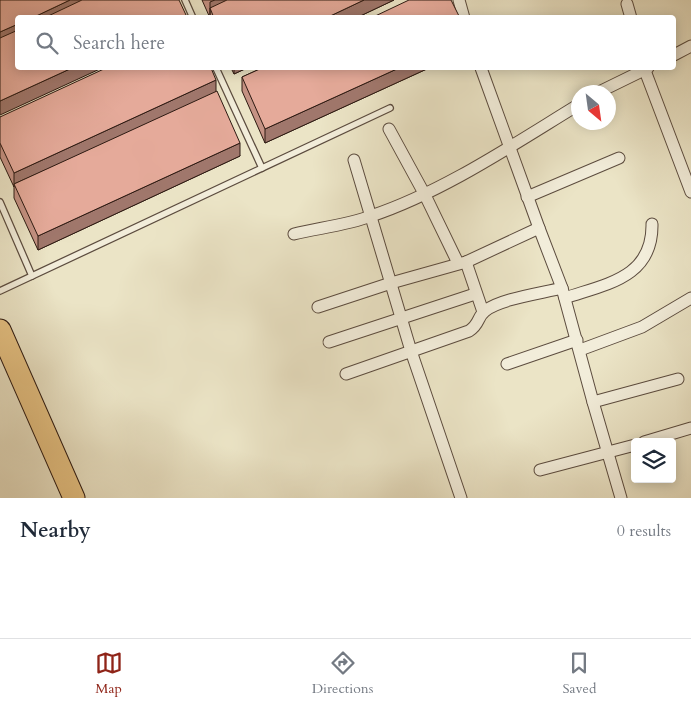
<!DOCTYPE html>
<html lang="en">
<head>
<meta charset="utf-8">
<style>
	body { margin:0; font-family:Cardo,serif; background:#f6f6f7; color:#1f2937 }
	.controls { position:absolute; right:15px; bottom:15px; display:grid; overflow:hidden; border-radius:5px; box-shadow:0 2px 12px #0003 }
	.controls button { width:45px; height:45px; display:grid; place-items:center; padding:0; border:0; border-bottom:1px solid #e0e1e3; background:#fff; color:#1f2937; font:25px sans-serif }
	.compass { position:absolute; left:571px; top:85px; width:45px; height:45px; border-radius:50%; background:#fff; box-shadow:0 2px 12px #0003; rotate:151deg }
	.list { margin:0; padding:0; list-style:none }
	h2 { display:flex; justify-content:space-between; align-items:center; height:65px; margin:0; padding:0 20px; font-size:21px }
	h2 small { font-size:16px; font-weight:400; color:#747a83 }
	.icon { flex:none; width:28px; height:28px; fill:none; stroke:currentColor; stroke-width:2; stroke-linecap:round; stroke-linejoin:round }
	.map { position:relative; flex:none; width:691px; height:498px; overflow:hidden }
	.search { position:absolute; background:#fff; box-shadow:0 2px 12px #0003; left:15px; right:15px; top:15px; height:55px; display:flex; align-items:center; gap:12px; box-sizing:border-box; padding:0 18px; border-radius:5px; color:#747a83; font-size:19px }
	.sheet { height:140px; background:#fff }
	nav { display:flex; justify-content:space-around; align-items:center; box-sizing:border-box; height:70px; border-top:1px solid #e0e1e3; background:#fff; font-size:14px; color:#747a83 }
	nav a { display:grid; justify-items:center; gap:2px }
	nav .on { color:#8f2418 }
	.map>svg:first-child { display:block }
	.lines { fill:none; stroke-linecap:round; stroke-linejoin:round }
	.lane-casing { stroke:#5c4c3f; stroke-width:8 }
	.street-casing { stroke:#5c4c3f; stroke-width:13 }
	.highway-casing { stroke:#2d1a12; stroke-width:23 }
	.lane { stroke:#f2edda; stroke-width:5.5 }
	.street { stroke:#f2edda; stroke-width:11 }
	.highway { stroke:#e6c283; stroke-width:21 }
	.wall { fill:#c59284; stroke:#2d1a12 }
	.shaded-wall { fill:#a0776c; stroke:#2d1a12 }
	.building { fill:#e5aa9a; stroke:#2d1a12 }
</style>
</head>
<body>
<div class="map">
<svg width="691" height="498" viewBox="0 0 691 498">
	<rect width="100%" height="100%" fill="#ebe4c6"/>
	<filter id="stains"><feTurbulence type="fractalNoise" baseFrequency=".004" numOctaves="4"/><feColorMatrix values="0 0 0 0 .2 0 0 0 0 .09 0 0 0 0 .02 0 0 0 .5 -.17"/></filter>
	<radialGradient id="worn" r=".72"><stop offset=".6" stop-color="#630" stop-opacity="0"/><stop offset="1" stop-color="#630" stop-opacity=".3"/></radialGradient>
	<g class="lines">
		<defs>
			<g id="lane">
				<path d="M185,0l8,18"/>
				<path d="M216,68l46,100"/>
				<path d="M0,202l32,74"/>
				<path d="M0,291l390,-183"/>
			</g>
			<g id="street">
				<path d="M459,0l5,18"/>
				<path d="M627,4l4,14"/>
				<path d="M674,55l17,-9"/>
				<path d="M481,68l58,160 23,60 31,114 28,96"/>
				<path d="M644,68l47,124"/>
				<path d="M599,92l49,-24"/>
				<path d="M389,129l36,66 33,68"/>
				<path d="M354,160l57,191 50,147"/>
				<path d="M527,197l92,-39"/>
				<path d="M294,234c25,-6 53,-9 77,-18 72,-24 143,-72 207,-111"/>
				<path d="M466,262l17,50"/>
				<path d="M565,298c41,-14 88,-20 87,-74"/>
				<path d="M318,307l73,-24 75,-21 73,-34"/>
				<path d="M329,342l146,-48"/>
				<path d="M580,350l62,-23 49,-29"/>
				<path d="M507,364l70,-24"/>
				<path d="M346,374l123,-43c11,-7 8,-14 16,-20 14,-12 58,-18 77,-23"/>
				<path d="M593,402l85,-23"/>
				<path d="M644,442l47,-14"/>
				<path d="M540,470l95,-25"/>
			</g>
			<path id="highway" d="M0,330l74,168"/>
		</defs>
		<!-- lane casing -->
		<use href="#lane" class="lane-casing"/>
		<!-- street casing -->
		<use href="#street" class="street-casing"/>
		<!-- highway casing -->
		<use href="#highway" class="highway-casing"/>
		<!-- lane -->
		<use href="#lane" class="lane"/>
		<!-- street -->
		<use href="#street" class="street"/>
		<!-- highway -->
		<use href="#highway" class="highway"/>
	</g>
	<!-- wall -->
	<g class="wall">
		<path d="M202,0h192l-38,18h-146z"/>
		<path d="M231,68h16l-13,6z"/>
		<path d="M262,68h167l-164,75 -23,-52v-14z"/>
		<path d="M216,91l24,65 -202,94 -24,-52v-11l-14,-30v-40z"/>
	</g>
	<!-- shaded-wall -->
	<g class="shaded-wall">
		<path d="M70,0h30l-38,18h-30z"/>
		<path d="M215,0h29l-34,8v8v-14z"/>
		<path d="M364,0h30l-38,18h-30z"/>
		<path d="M18,24v14l-18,8v-14z"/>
		<path d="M72,68h30l-102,47v-14z"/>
		<path d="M234,68h13l-13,6z"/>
		<path d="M399,68h30l-164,75v-14z"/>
		<path d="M216,80v14l-202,90v3v-14z"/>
		<path d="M240,143v13l-202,94v-14z"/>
	</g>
	<!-- building -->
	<g class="building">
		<path d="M0,0h70l-38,18h-14v6l-18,8z"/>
		<path d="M82,0h97l7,15 -5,3h-137z"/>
		<path d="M227,0h137l-38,18h-112l-4,-10z"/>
		<path d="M409,0h42l9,18h-89z"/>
		<path d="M18,30v38h54l-72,33v-63z"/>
		<path d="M106,68h105l5,12 -202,93 -14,-30v-26z"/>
		<path d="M262,68h137l-134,61 -23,-52z"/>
		<path d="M217,91l23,52 -202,93 -24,-52z"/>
	</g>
	<rect width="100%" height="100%" filter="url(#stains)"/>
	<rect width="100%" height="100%" fill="url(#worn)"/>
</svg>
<div class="controls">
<button><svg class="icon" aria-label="layers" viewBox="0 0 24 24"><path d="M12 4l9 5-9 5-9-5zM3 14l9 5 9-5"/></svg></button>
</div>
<svg class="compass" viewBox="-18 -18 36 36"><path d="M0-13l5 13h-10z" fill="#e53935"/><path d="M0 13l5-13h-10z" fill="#747a83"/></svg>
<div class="search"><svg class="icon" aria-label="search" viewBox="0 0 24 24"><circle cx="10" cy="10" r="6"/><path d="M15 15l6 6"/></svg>Search here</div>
</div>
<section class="sheet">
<h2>Nearby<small>0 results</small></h2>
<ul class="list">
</ul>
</section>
<nav>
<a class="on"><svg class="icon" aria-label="map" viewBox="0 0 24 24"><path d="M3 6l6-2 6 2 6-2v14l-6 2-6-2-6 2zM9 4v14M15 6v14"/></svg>Map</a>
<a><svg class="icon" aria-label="directions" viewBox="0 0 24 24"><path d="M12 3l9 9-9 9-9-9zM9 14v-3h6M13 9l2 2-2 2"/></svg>Directions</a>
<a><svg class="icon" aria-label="saved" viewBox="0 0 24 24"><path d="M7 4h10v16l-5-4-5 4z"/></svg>Saved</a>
</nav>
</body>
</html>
